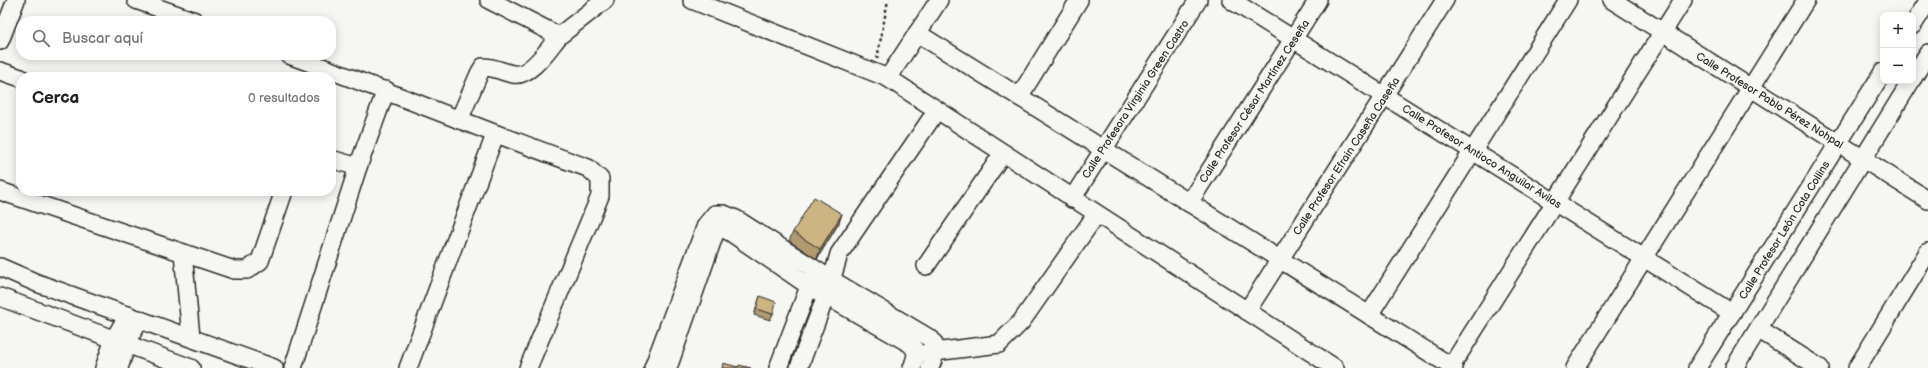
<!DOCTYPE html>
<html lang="es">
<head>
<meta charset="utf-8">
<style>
	body { margin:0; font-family:"Balsamiq Sans",sans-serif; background:#f6f6f6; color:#222 }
	.controls { position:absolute; right:12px; top:12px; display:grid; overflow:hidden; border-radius:8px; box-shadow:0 2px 10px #0003 }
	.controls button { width:36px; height:36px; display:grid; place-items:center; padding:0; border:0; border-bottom:1px solid #e0e0e0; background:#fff; color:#222; font:20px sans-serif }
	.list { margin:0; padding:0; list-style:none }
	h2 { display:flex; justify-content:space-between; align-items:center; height:52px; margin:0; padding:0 16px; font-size:17px }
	h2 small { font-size:13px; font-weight:400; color:#767676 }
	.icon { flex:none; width:22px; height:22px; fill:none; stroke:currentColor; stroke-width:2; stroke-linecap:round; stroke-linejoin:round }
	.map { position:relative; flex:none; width:1928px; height:368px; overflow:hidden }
	.search { position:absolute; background:#fff; box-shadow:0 2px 10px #0003; left:16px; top:16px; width:320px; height:44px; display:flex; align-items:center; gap:10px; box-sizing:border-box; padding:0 14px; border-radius:16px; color:#767676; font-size:15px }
	.panel { position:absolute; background:#fff; box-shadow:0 2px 10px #0003; left:16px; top:72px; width:320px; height:124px; border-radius:16px }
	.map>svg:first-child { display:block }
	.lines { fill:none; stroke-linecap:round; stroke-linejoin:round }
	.minor-casing { stroke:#2b2b2b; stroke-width:20 }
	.path { stroke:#2b2b2b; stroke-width:2.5; stroke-dasharray:3 3; stroke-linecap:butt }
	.minor { stroke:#f6f6f2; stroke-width:17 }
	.wall { fill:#b09b71; stroke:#2b2b2b }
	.shaded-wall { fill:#907e5c; stroke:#2b2b2b }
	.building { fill:#cdb483; stroke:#2b2b2b }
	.labels { text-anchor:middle; stroke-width:3.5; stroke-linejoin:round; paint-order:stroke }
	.street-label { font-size:11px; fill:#2b2b2b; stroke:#f6f6f2 }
</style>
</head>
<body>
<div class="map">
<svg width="1928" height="368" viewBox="0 0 1928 368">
	<rect width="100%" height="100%" fill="#f6f6f2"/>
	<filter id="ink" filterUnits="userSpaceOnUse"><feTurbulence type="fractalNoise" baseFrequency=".025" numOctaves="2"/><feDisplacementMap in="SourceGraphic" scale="8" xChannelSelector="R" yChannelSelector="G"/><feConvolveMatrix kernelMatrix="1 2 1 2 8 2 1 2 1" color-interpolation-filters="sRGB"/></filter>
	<g filter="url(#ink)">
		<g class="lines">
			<defs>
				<g id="minor">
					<path d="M136,0l59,21"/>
					<path d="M489,0l70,36 46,-36"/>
					<path d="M692,0l196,78 447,290"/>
					<path d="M1231,0l501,313"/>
					<path d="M1612,0l316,200"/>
					<path d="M1913,25l15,-24"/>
					<path d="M917,33l537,335"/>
					<path d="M0,41l16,-41"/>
					<path d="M289,55c100,36 198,77 299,113l12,11v17l-72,172"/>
					<path d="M0,71l21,7"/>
					<path d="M888,78l51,-78"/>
					<path d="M1913,78l15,-25"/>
					<path d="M1019,97l60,-97"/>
					<path d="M459,120l20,-46 4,-7c12,0 19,5 30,7 17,4 36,-26 46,-38"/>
					<path d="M331,159l27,8"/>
					<path d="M0,191l234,79h13l13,-9 24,-70"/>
					<path d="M1072,199l126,-199"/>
					<path d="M1189,203l129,-203"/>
					<path d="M183,253l8,84"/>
					<path d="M926,266l77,-113"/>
					<path d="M0,267l37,16 237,85"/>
					<path d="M0,297l191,71"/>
					<path d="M1247,311l198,-311"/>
					<path d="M1369,315l199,-315"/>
					<path d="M1758,329l62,39"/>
					<path d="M926,353l73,-9 22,-22 75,-107"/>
					<path d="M104,368l10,-29 14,-24"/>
					<path d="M119,368l8,-24 12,-25"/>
					<path d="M293,368l65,-201 28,-77"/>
					<path d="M408,368l87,-233"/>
					<path d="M653,368l53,-143 9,-11h9l12,5 96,61 99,59c8,10 3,18 -1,29"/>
					<path d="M668,368l47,-135 6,-5 9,4 79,54 100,57c10,8 7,14 3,25"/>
					<path d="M778,368l35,-92"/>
					<path d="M799,368c13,-38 30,-75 40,-114l98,-144"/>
					<path d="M1450,368l233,-368"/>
					<path d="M1575,368l231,-368"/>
					<path d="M1697,368l186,-296"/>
					<path d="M1734,368l177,-287"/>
					<path d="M1857,368l71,-116"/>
				</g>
			</defs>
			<!-- minor casing -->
			<use href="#minor" class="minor-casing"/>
			<!-- path -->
			<path class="path" d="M877,59l11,-59"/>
			<!-- minor -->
			<use href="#minor" class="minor"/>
		</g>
		<!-- wall -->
		<g class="wall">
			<path d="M839,223l-22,36 -28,-18 4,-9z"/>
			<path d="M760,296l13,18 -3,6 -16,-5z"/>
		</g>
		<!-- shaded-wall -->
		<path class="shaded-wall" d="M842,214l-3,9 -22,36 3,-10z"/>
		<!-- building -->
		<g class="building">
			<path d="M814,197l28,17 -22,35 -27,-17z"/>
			<path d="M760,296l16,6 -3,12 -17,-5z"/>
			<path d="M723,363l15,4 1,-2 12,3h-29z"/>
		</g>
	</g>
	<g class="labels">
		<!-- street labels -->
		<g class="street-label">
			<text transform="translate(1135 99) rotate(-57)" y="4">Calle Profesora Virginia Green Castro</text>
			<text transform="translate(1770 100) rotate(32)" y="4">Calle Profesor Pablo Pérez Nohpal</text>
			<text transform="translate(1254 101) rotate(-57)" y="4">Calle Profesor César Martínez Ceseña</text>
			<text transform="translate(1346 156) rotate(-57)" y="4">Calle Profesor Efrain Caseña Caseña</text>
			<text transform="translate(1482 156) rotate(32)" y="4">Calle Profesor Antioco Anguilar Avilas</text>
			<text transform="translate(1784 230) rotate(-58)" y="4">Calle Profesor León Cota Collins</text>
		</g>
	</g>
</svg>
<div class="controls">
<button>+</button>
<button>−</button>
</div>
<div class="search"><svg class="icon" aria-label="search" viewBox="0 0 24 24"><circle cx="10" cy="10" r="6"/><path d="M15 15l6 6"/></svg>Buscar aquí</div>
<section class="panel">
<h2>Cerca<small>0 resultados</small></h2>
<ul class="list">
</ul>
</section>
</div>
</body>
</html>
